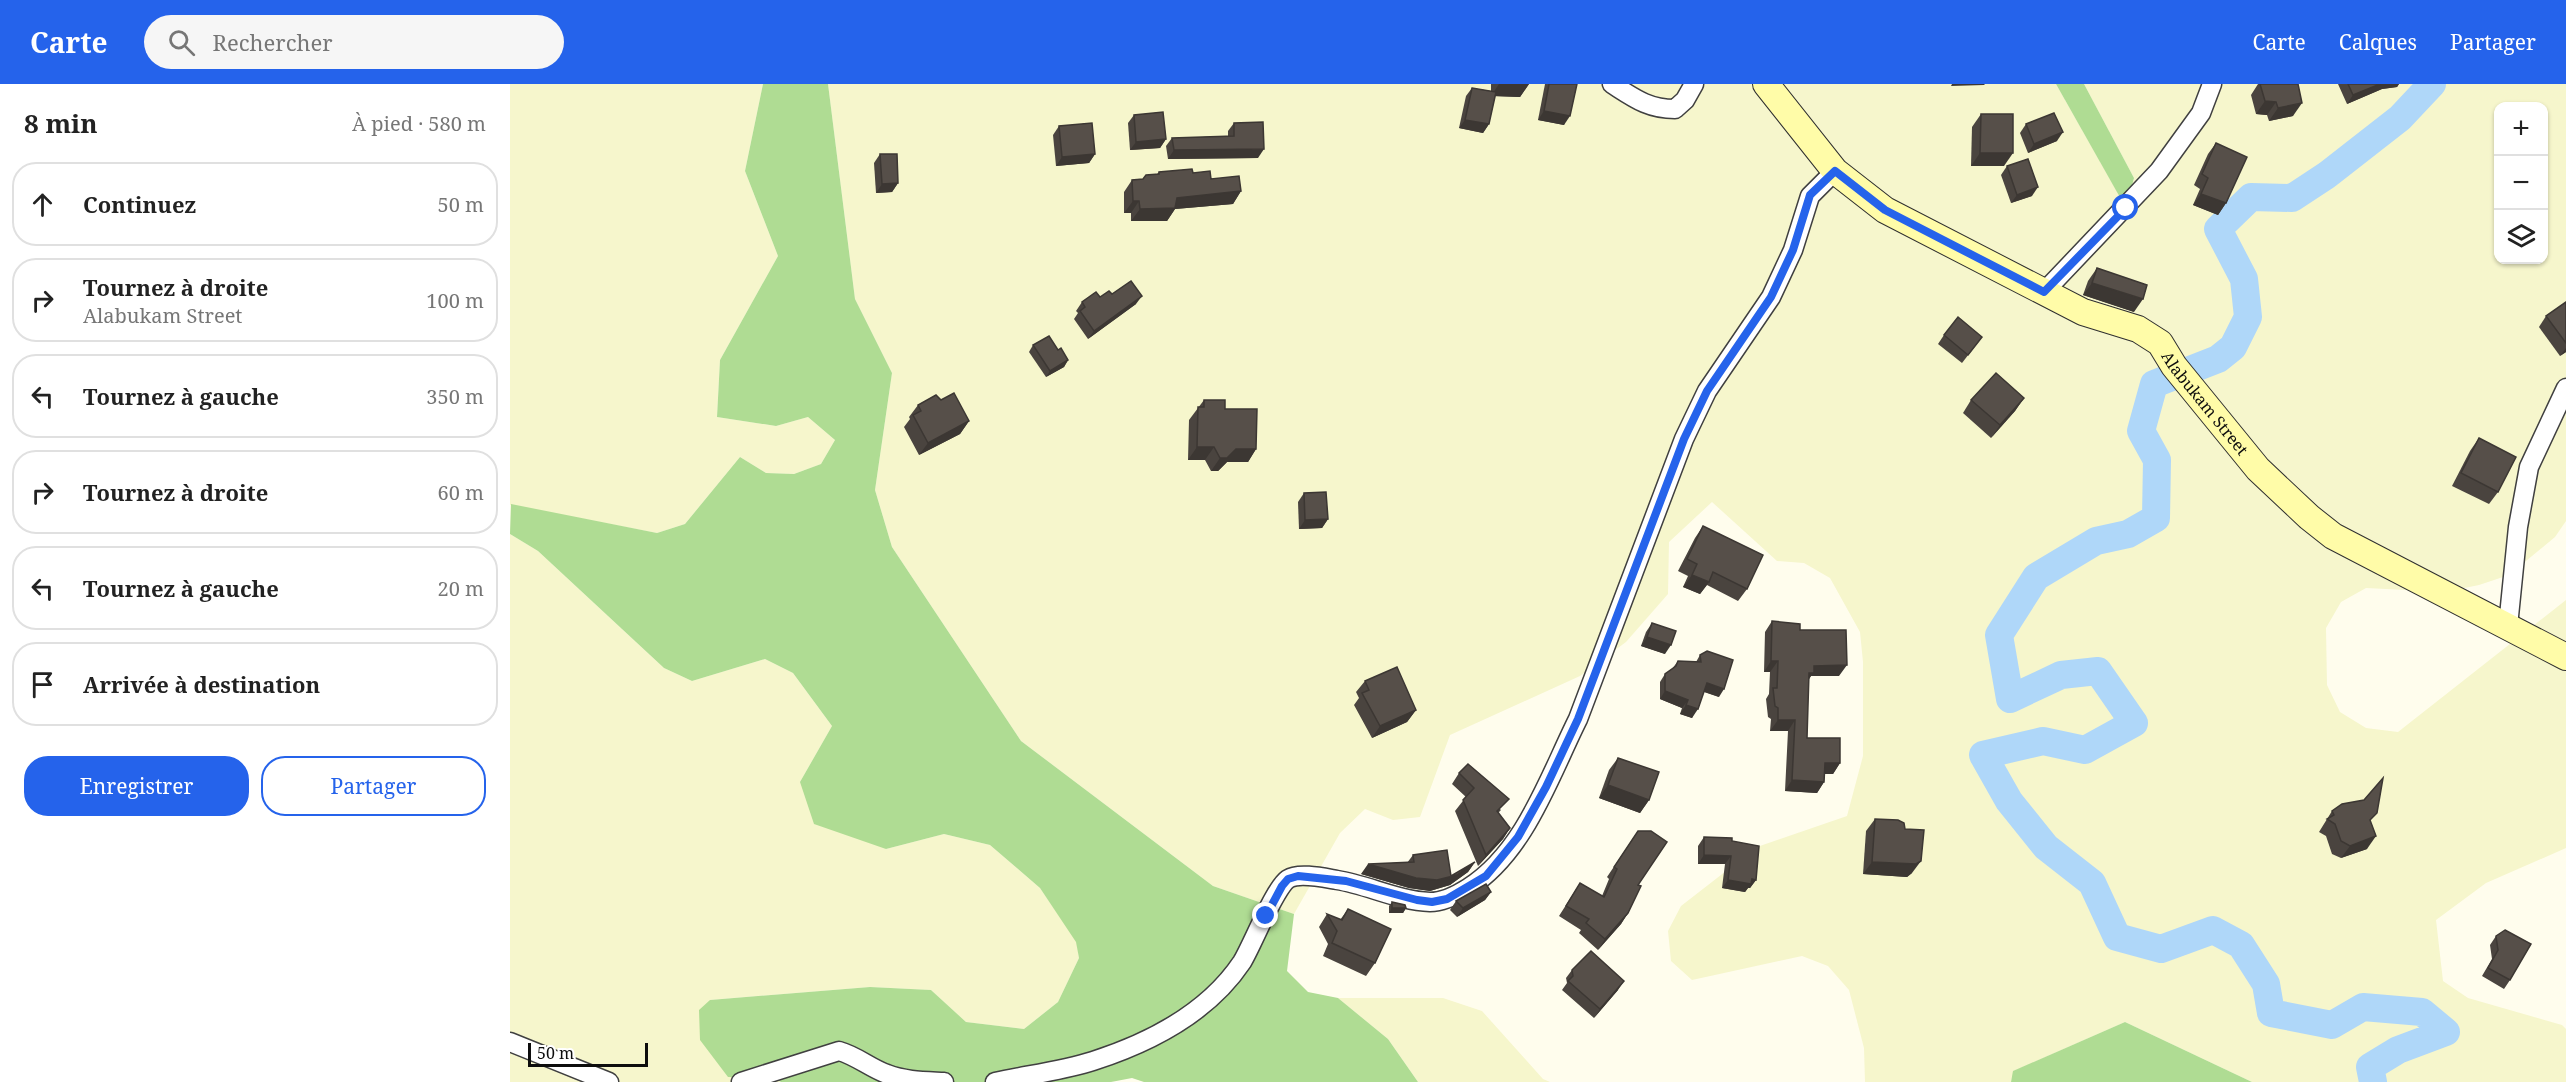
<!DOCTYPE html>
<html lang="fr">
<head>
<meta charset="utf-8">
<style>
	body { margin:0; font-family:"Noto Serif",serif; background:#f6f6f6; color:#222 }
	.controls { position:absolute; right:18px; top:18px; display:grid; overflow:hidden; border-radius:12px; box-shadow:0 2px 4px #0004 }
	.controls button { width:54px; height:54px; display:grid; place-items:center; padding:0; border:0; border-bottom:2px solid #e0e0e0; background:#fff; color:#222; font:30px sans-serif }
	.scale { position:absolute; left:18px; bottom:15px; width:120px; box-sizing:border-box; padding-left:6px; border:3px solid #0d0d0d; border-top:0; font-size:16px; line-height:21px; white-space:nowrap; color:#0d0d0d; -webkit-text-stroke:4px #fff; paint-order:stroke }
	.stop { position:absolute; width:18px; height:18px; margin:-14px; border:4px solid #2563eb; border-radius:50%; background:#fff }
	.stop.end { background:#2563eb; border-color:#fff; box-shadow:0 2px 6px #0008 }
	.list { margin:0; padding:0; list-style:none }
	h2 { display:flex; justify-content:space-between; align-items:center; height:78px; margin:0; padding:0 24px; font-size:26px }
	h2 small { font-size:20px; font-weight:400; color:#767676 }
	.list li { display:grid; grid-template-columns:39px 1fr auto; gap:18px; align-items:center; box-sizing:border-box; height:84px; margin:0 12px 12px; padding:0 12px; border:2px solid #e0e0e0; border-radius:24px }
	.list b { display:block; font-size:22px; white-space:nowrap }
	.list p { margin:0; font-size:20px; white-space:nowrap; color:#767676 }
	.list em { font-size:20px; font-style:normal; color:#767676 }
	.actions { display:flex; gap:12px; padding:18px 24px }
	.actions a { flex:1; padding:14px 0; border:2px solid #2563eb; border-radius:24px; text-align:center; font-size:21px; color:#2563eb }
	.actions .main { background:#2563eb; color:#fff }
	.icon { flex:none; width:33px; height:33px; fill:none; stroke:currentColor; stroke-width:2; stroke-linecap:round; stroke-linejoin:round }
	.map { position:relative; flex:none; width:2056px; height:998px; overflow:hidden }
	header { display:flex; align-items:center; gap:36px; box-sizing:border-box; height:84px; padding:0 30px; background:#2563eb; color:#fff }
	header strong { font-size:28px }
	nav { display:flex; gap:33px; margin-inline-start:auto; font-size:21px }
	.search { width:420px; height:54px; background:#f6f6f6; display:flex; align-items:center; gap:15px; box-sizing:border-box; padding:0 21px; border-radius:33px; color:#767676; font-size:22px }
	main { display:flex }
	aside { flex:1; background:#fff }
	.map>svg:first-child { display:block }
	.farmland { fill:#f6f6cc; fill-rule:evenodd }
	.forest { fill:#afdc93 }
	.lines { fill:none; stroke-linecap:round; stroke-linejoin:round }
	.river { stroke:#afd7f9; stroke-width:28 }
	.street-casing { stroke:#404040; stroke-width:21 }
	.secondary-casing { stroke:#2f2f2f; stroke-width:28 }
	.street { stroke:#fff; stroke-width:18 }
	.secondary { stroke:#fffca8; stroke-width:26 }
	.wall { fill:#4a443f }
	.shaded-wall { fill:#3c3733 }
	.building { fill:#564f49; stroke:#3c3733; stroke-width:1.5 }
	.route { stroke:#2563eb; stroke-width:8 }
	.labels { text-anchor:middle; stroke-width:6; stroke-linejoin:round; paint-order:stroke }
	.street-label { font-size:16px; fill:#0d0d0d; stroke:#fff }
</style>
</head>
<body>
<header>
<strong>Carte</strong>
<div class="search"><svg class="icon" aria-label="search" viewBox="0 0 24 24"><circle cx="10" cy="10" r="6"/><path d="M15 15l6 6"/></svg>Rechercher</div>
<nav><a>Carte</a><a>Calques</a><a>Partager</a></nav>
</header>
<main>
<aside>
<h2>8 min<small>À pied · 580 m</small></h2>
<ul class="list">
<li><svg class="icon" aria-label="ahead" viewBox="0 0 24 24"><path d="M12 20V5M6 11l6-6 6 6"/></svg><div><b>Continuez</b></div><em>50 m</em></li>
<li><svg class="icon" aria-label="right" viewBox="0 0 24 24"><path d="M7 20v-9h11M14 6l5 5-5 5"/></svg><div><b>Tournez à droite</b><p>Alabukam Street</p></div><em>100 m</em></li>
<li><svg class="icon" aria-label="left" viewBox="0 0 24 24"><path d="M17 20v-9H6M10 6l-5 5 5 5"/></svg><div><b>Tournez à gauche</b></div><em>350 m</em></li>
<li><svg class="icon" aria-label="right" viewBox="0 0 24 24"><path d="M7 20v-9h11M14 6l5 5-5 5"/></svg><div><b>Tournez à droite</b></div><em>60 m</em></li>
<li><svg class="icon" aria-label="left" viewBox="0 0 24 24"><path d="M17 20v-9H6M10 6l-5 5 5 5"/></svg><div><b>Tournez à gauche</b></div><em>20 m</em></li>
<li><svg class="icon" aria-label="arrive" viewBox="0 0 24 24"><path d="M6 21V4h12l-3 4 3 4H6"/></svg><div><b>Arrivée à destination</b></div></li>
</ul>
<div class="actions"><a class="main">Enregistrer</a><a>Partager</a></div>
</aside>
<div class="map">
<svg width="2056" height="998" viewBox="0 0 2056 998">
	<rect width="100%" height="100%" fill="#fffded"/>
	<!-- farmland -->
	<g class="farmland">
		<path d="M0,0h253l-18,87 33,85 -58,104 -3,57 59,9 32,-9 27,23 -14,24 -27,10 -28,-1 -26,-16 -55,67 -28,9 -147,-28z"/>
		<path d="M318,0h1228l70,123 8,-29 -50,-94h482v437l-11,16 -46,38 -30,10 -34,7 -79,-4 -25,14 -15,26 1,57 13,27 26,16 32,4 168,-132v248l-80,35 -50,37 7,61 25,17 94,27 4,4v53h-314l-127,-60 -111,49 -3,11h-146l-1,-34 -15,-58 -21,-24 -26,-10 -110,24 -21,-19 -3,-30 13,-25 76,-59 90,-31 16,-60v-94l-3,-30 -30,-54 -26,-15 -27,-2 -65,-59 -43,40 -1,52 -42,48 -46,34 -130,59 -30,82 -27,3 -28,-11 -25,24 -46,81 -81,-28 -192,-145 -129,-194 -17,-57 17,-117 -37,-74zM1988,22h46v154h-46z"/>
		<path d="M0,450l28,17 126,117 28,13 73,-22 28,14 39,53 -32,56 86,67 58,-15 46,11 50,43 37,54 2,16 -21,44 -34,27 -58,-7 -35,-32 -61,-3 -160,13 65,79 6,3h-271z"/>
		<path d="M828,914h105l39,13 61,68 7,3h-132l-30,-43z"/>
	</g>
	<!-- forest -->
	<g class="forest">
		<path d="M253,0h65l27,215 37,74 -17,117 17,57 129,194 192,145 81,28 -7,57 21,21 30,6 50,41 30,43h-274l-12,-4 -21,4h-330l-6,-3 -47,-2 -28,-37 -1,-30 11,-10 160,-13 61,3 35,32 58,7 34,-27 21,-44 -3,-16 -36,-54 -50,-43 -46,-11 -58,15 -72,-25 -14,-42 32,-56 -39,-53 -28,-14 -73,22 -28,-13 -126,-117 -28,-17 1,-30 146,29 28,-9 55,-67 26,16 28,1 27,-10 14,-24 -27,-23 -32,9 -59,-9 3,-57 58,-104 -33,-85z"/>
		<path d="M1546,0h28l50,94 -8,30z"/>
		<path d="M1615,938l127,60h-241l2,-11z"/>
	</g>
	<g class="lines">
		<!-- river -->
		<path class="river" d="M1863,998l-3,-15 28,-17 48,-18 -24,-20 -59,-5 -31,18 -61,-12 -5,-29 -25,-39 -28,-15 -52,19 -44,-12 -25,-54 -46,-36 -37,-46 -26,-46 60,-14 42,9 49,-27 -36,-52 -37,4 -51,24 -11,-64 37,-58 60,-36 32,-7 28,-16 1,-58 -16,-29 13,-47 64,-25 15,-12 15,-30 -4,-38 -26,-50 33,-32 41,1 35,-23 73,-57 32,-34"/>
		<defs>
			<g id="street">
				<path d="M1102,0c22,14 36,25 63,25l10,-9 9,-16"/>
				<path d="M1534,208l115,-121 42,-58 11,-29"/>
				<path d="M1998,542l10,-99 11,-60 37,-79"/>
				<path d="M0,958l99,40"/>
				<path d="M231,998l98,-31c18,5 31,17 48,23 18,7 38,7 57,8"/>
				<path d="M485,998c32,-7 67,-11 98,-21 56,-18 115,-48 149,-99 11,-18 32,-73 46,-83 11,-7 37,-1 49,1 31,5 62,21 93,22 14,0 27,-7 38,-14 57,-36 81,-111 110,-169l106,-280 23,-48 64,-94 22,-47 17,-54 25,-25"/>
			</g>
			<g id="secondary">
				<path id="s1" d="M1256,0l69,87 50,39 198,102 55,17 22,14 14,23 84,103 51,48 24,19 233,121"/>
			</g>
		</defs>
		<!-- street casing -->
		<use href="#street" class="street-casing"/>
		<!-- secondary casing -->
		<use href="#secondary" class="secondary-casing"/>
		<!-- street -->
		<use href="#street" class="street"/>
		<!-- secondary -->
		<use href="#secondary" class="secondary"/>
	</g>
	<!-- wall -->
	<g class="wall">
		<path d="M981,0h38l-9,13 -25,-1 -6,28 -6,9 -24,-5 7,-32 6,-8 19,3z"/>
		<path d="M1035,0h32l-13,41 -26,-5z"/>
		<path d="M1748,0h40l-5,32 -24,5 -2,-6 -11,-1 -5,-19z"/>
		<path d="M1828,0h61l-2,3 -15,2 -35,15z"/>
		<path d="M1471,30l23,52h-33l1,-39z"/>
		<path d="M624,31l32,24 -6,9 -30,2 -2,-27z"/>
		<path d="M724,39l24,35 -90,1 -2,-13 6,-8 56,-2v-5z"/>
		<path d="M1516,40l31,17 -29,12 -8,-20z"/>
		<path d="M549,42l36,28 -6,9 -33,3 -3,-31z"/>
		<path d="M1706,59l10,60 -8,12 -25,-10 7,-16 -6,-4 14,-31z"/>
		<path d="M370,70l18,29 -6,9 -16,1 -2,-30z"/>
		<path d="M1497,82l25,30 -21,7 -10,-28z"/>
		<path d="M649,88l34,1 18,6 30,12 -8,13 -58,5 -8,12h-36v-8h-7v-21l8,-12 11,-1 14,-5z"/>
		<path d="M1587,184l37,44 -51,-17 5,-14z"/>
		<path d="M602,210l24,10 -48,35 -14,-20 4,-6 -2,-2 6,-9z"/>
		<path d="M2056,218v50l-6,4 -21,-29 7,-11z"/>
		<path d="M1434,251l38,2 -20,26 -24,-19z"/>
		<path d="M523,261l25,5 10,10 -4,7 -18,10 -17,-25z"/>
		<path d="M1514,314l-9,13 -24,27 -28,-25 8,-13z"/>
		<path d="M694,316l52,49 -8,13h-21l-9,9h-7l-6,-11h-17l1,-40z"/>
		<path d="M408,321l51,16 -9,13 -41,21 -15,-28 6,-8 -1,-2z"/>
		<path d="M1969,354l19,54 -9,12 -37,-18 18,-35z"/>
		<path d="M794,409l24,26 -6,9 -23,1 -1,-27z"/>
		<path d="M1193,442l44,63 -9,12 -31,-16 -7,9 -17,-7 5,-11 -10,-5 17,-33z"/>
		<path d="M1262,537l28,9 39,46h-28l-3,4 -1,58 33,25 -7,11h-8l-1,8 -7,11 -32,-2 3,-60h-18l1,-12 -3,-2 -2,-18 3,-5 1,-22h-6l1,-40z"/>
		<path d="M1142,539l13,31 -24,-8 5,-14z"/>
		<path d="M1190,571l19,42 -15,-5 -12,26 -12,-4 2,-6 -22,-9v-17l5,-8 7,-5 6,-8 18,1z"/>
		<path d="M855,597l51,29 -9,12 -35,16 -18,-33 5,-7 -3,-6z"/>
		<path d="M1108,674l31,42 -9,13 -41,-15 10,-28z"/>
		<path d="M949,689l42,37 -3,3 12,15 -7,11 -25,27 -23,-55 11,-14 -14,-13z"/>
		<path d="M1822,727l38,11 -3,27 -26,9 -9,-4 -6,-18 -7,-4z"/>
		<path d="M1365,735l30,10 7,44 -5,4 -44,-3 3,-43z"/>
		<path d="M1128,747v54l-10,28 -7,11 -23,26 -19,-17 2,-3 -22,-14 21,-33 22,13 7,-17 -2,-2z"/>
		<path d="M1194,753l28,4 24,39 -6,8h-2l-3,4 -23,-4 3,-24h-27v-18z"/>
		<path d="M903,771l38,21 24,-14 -7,10 -18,13 -20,6 -21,-3 -48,-14 46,-11z"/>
		<path d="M981,808l-6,8 -28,17 -7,-7 6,-9z"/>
		<path d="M882,818l14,6 -3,5h-14v-7z"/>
		<path d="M838,825l27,54 -9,13 -43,-20 5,-12 -9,-17 8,-13 13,6z"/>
		<path d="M1986,852l14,44 -6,9 -22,-13 10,-17 -2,-14z"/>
		<path d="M1062,886l46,20 -24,28 -32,-28 5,-7 -1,-5z"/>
	</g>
	<!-- shaded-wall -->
	<g class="shaded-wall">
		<path d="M989,0h30l-9,13 -29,-1z"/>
		<path d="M1442,0h33l-1,1 -33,1z"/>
		<path d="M1870,0h19l-2,3 -15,2 -35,15 6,-9z"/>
		<path d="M1755,17l11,1 -9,13 -11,-1z"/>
		<path d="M1792,19l-9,13 -24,5 9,-13z"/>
		<path d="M1034,27l26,5 -6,9 -26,-5z"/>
		<path d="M955,36l24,4 -6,9 -24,-5z"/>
		<path d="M1553,48l-6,9 -29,12 6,-9z"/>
		<path d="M656,55l-6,9 -30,2 6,-8z"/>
		<path d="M754,65l-6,9 -90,1 6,-9z"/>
		<path d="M1470,69h33l-9,13h-33z"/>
		<path d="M585,70l-6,9 -33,3 6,-9z"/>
		<path d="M388,99l-6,9 -16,1 6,-9z"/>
		<path d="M1528,103l-6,9 -21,7 6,-8z"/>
		<path d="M731,107l-8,13 -58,5 -8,12h-36l9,-12 37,-11z"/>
		<path d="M1691,110l25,9 -8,12 -25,-10z"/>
		<path d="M623,117h6l-8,12h-7z"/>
		<path d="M1582,199l51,16 -9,13 -51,-17z"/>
		<path d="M632,212l-6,8 -48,35 6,-8z"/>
		<path d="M2056,264v4l-6,4z"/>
		<path d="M558,276l-4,7 -18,10 4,-6z"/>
		<path d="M1514,314l-9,13 -24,27 9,-13z"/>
		<path d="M459,337l-9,13 -41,21 9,-12z"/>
		<path d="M687,363h17l-9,13h-17z"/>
		<path d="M726,365h20l-8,13h-21l-9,9h-7l9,-13z"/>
		<path d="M818,435l-6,9 -23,1 6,-9z"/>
		<path d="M1182,491l17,7 -9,12 -17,-7z"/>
		<path d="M1137,553l24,8 -6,9 -24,-8z"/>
		<path d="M1261,577h7l-8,11h-6z"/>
		<path d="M1337,581l-8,11h-28l-5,8h-5l13,-18z"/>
		<path d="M1197,599l17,6 -5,8 -17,-6z"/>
		<path d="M1155,607l23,9 -6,8 -22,-9z"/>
		<path d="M1176,621l12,4 -6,9 -12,-4z"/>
		<path d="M906,626l-9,12 -35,16 8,-12z"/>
		<path d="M1268,636h17l-7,11h-18z"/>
		<path d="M1315,679h15l-7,11h-15z"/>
		<path d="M1282,696l32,2 -7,11 -32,-2z"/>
		<path d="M1098,701l41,15 -9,13 -41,-15z"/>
		<path d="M1000,744l-7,11 -25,27 8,-11z"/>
		<path d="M1866,752l-9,13 -26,9 9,-12z"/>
		<path d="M1194,771l27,1 -6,8h-27z"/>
		<path d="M1411,777l-9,12 -5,4 -44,-3 9,-12z"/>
		<path d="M965,778l-7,10 -18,13 -20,6 -21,-3 -48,-14 7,-10 69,16 20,-5z"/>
		<path d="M1242,795l4,1 -6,8h-2l-3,4 -23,-4 6,-8z"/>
		<path d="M981,808l-6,8 -28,17 6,-9z"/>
		<path d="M882,824h14l-3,5h-14z"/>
		<path d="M1118,829l-7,11 -23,26 7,-11z"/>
		<path d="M1114,897l-6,9 -24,28 6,-9z"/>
	</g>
	<!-- building -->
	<g class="building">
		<path d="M1039,0h28l-7,32 -26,-5z"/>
		<path d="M1750,0h38l4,19 -24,5 -2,-6 -11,-1z"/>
		<path d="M1838,0h32l-27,11z"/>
		<path d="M962,4l24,4 -7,32 -24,-4z"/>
		<path d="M653,28l3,27 -30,3 -2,-27z"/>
		<path d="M1544,29l9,19 -29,12 -8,-20z"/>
		<path d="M1471,30h32v39h-33z"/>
		<path d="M753,38l1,27 -90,1 -2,-12 62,-2v-13z"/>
		<path d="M582,39l3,31 -33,3 -3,-31z"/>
		<path d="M1706,59l31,14 -21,46 -25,-9 7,-16 -6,-4z"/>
		<path d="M370,70h17l1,29 -16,1z"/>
		<path d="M1518,75l10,28 -21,8 -10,-29z"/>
		<path d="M682,85l1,4 17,-2 1,8 28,-3 2,15 -64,7 -2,10 -35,1 -1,-8h-6l-1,-21 11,-1 3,-4 13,-1v-2z"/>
		<path d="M1587,184l50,17 -4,14 -51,-16z"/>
		<path d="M621,197l11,15 -48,35 -14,-20 5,-4 -3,-5 14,-10 4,5 9,-6 3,3z"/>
		<path d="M2056,218v41l-20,-27z"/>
		<path d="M1448,233l24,20 -14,18 -24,-20z"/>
		<path d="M539,252l9,14 3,-2 7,12 -18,11 -17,-26z"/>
		<path d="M1486,289l28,25 -24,27 -29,-25z"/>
		<path d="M444,309l15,28 -41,22 -15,-28 8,-4 -3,-6 18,-10 5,5z"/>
		<path d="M694,316h21v9h32l-1,40h-20l-9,9h-7l-6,-11h-17l1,-40h6z"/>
		<path d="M1969,354l37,19 -18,35 -37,-19z"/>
		<path d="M816,408l2,27 -23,1 -1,-27z"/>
		<path d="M1193,442l60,29 -16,34 -34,-17 -4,10 -17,-7 5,-11 -10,-5z"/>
		<path d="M1262,537l28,3v6h46l1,35 -33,1v7h-5l-2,65h33v25h-15l-1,19 -32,-2 3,-60h-17v-12l-3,-2 -2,-18h4l1,-27h-7z"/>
		<path d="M1142,539l24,8 -5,14 -24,-8z"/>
		<path d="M1197,567l26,9 -9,29 -17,-6 -9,26 -12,-4 2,-5 -23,-9v-17l11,-8 2,-5 23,1 -1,-7z"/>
		<path d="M887,583l19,43 -36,16 -18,-33 7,-3 -4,-9z"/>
		<path d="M1108,674l41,14 -10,28 -41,-15z"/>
		<path d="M958,680l41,35 -12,12 13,17 -24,27 -23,-55 11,-12 -15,-15z"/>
		<path d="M1873,694l-6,35 -7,7 6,16 -26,10 -9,-5 -6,-17 -8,-5 7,-4 -2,-4 10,-7 22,-4z"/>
		<path d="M1365,735l23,1 6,3 1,6 19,1 -3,31 -5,3 -44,-2z"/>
		<path d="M1128,747h13l16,11 -29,43 3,1 -13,27 -23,26 -19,-16 3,-4 -23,-13 14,-23 24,14 13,-28 -3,-2z"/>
		<path d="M1194,753l28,1v3l27,5 -3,34 -4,-1 -1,5 -23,-4 3,-24 -27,-1z"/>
		<path d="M937,766l4,26 24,-14 -18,13 -20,5 -21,-2 -48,-14 46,-2 -1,-7z"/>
		<path d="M976,800l5,8 -28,16 -7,-7z"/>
		<path d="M882,818l13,3 1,3h-14z"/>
		<path d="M838,825l43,20 -16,34 -43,-20 5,-12 -10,-17 15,6z"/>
		<path d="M1995,846l26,14 -21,36 -22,-12 10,-18 -2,-14z"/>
		<path d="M1081,867l33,30 -24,28 -32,-28 5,-5 -1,-6z"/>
	</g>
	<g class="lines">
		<!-- route -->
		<path class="route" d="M756,832l16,-30 6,-7 10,-3 48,5 71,19 15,2 15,-3 39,-23 32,-39 28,-50 32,-68 106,-280 23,-48 64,-94 22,-47 17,-55 25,-24 50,39 159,82 82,-84"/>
	</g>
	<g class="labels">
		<!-- street labels -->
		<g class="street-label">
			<text dy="6" stroke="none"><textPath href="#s1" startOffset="556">Alabukam Street</textPath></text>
		</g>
	</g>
</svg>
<div class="controls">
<button>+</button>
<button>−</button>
<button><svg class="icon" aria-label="layers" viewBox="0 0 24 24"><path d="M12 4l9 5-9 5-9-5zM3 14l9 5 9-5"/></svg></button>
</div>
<div class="scale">50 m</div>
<div class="stop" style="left:1616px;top:124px"></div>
<div class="stop end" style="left:756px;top:832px"></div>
</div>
</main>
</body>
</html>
